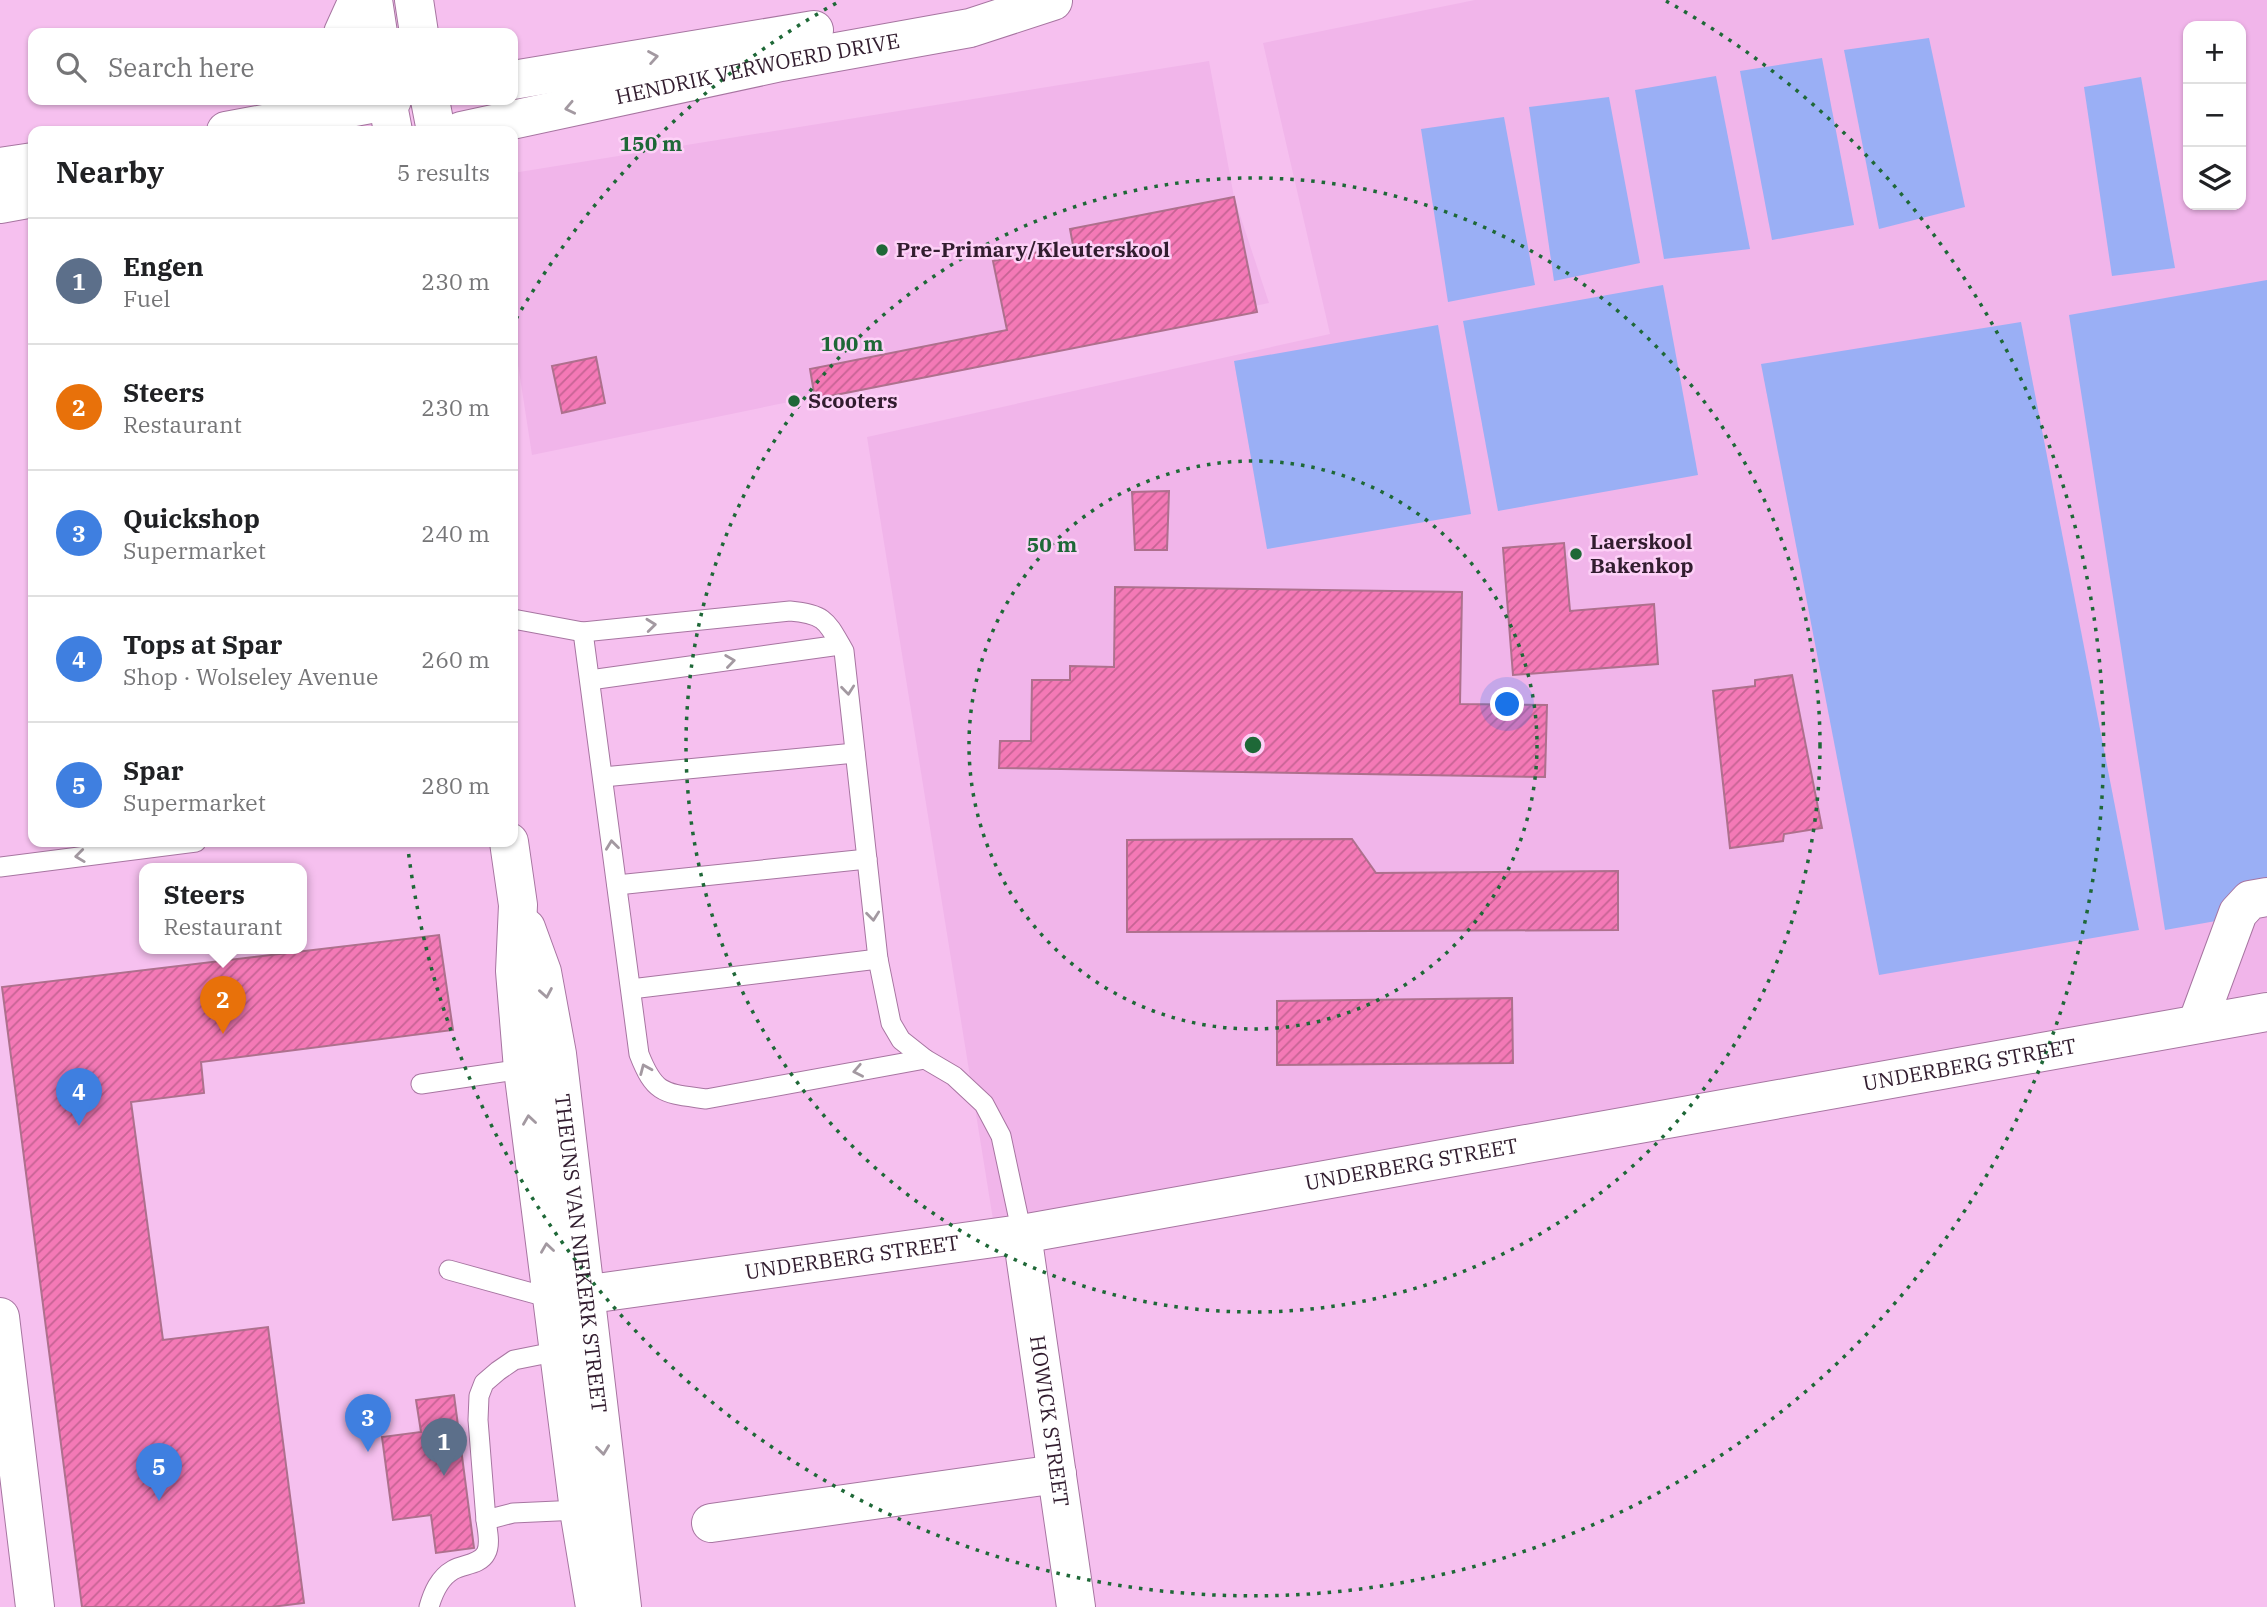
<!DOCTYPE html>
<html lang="en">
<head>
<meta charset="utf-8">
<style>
	body { margin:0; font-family:"IBM Plex Serif",serif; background:#f2f2f2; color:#202124 }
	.controls { position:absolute; right:21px; top:21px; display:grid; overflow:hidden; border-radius:14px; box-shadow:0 2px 5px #0004 }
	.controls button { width:63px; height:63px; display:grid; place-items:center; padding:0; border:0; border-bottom:2px solid #e0e0e0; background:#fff; color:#202124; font:35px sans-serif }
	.you { position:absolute; left:1508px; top:705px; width:24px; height:24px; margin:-18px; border:5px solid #fff; border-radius:50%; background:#1a73e8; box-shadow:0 0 0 10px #1a73e833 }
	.badge { display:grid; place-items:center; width:46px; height:46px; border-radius:50%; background:#ea580c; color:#fff; font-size:23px; font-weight:700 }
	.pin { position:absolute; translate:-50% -58px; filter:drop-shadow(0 2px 4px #0008) }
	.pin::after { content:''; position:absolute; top:37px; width:24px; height:21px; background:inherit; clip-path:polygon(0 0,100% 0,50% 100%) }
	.popup { position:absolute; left:139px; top:863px; width:168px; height:91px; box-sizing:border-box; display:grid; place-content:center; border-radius:14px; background:#fff; filter:drop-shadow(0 2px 5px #0005); font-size:23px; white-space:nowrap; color:#757577 }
	.popup b { font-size:26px; color:#202124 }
	.popup::after { content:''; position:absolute; left:50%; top:100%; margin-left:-14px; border:14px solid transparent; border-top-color:#fff }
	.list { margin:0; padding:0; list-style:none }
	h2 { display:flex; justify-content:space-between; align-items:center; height:91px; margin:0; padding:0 28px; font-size:30px }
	h2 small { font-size:23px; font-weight:400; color:#757577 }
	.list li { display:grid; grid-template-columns:46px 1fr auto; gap:21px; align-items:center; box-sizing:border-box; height:126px; padding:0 28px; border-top:2px solid #e0e0e0 }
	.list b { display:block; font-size:26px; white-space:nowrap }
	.list p { margin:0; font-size:23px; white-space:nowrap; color:#757577 }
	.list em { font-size:23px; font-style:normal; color:#757577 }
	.icon { flex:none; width:38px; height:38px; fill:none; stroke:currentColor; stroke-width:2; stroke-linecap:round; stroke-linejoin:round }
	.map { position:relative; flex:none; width:2267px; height:1607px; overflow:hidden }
	.search { position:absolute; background:#fff; box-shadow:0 2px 5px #0004; left:28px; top:28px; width:490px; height:77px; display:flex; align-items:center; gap:18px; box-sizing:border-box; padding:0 24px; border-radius:14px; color:#757577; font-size:26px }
	.panel { position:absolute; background:#fff; box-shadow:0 2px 5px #0004; left:28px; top:126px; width:490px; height:721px; border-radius:14px }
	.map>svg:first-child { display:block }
	.built { fill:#f1b5ea; fill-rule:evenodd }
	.garden { fill:#9aaff5 }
	.building { fill:url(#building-hatch); stroke:#ae708d; stroke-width:2 }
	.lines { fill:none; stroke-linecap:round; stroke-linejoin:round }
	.lane-casing { stroke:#a775a1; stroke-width:21 }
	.street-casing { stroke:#a775a1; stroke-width:40 }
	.secondary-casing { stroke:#a775a1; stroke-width:40 }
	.lane { stroke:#fff; stroke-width:19 }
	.street { stroke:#fff; stroke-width:38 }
	.secondary { stroke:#fff; stroke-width:38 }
	.oneway { stroke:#a399a1 }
	.ring { fill:none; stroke:#1e6837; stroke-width:3.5; stroke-dasharray:3.5 7 }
	.poi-dot { fill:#1e6837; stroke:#fdd1f7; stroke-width:2.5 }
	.labels { text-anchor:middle; stroke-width:5; stroke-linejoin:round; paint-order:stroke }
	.street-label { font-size:21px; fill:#321d2f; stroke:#fdd1f7 }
	.poi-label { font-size:21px; font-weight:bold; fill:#321d2f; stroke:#fdd1f7; text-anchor:start }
	.centre { fill:#1e6837; stroke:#fdd1f7; stroke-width:3.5 }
	.ring-label { font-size:21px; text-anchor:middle; font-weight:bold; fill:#1e6837; stroke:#fdd1f7; stroke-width:5; stroke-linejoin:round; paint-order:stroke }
</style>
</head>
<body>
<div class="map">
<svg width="2267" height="1607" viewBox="0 0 2267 1607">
	<defs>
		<pattern id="building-hatch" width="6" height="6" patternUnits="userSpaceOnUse" patternTransform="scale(1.75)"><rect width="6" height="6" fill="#f479b6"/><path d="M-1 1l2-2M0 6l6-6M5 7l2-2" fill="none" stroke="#c66394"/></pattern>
	</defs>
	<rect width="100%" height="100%" fill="#f6c0ef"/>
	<!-- built -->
	<g class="built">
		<path d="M1475,0h792v991l-1272,241 -128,-795 463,-103 -67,-291zM2188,26h53v179h-53z"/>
		<path d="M1209,61l25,136 35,106 -737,152 -19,-123v-159z"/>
	</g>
	<!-- garden -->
	<g class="garden">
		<path d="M1929,38l36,169 -86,22 -35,-179z"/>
		<path d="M1822,58l32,167 -82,15 -32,-169z"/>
		<path d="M1716,76l34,173 -86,10 -29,-169z"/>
		<path d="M2141,77l34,191 -63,8 -28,-189z"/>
		<path d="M1609,97l31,166 -86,18 -25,-174z"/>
		<path d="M1504,117l31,168 -87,17 -27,-173z"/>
		<path d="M2267,280v632l-102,18 -96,-615z"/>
		<path d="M1663,285l35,190 -200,36 -35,-190z"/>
		<path d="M2021,322l118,608 -260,45 -118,-611z"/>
		<path d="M1438,325l33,189 -204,35 -33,-188z"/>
	</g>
	<!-- building -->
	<g class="building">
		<path d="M1234,197l23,115 -442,87 -5,-30 197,-39 -14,-69 80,-16 -3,-16z"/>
		<path d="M596,357l9,46 -43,10 -10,-47z"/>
		<path d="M1169,491l-2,59h-32l-3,-58z"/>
		<path d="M1564,543l6,68 84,-7 4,60 -145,11 -10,-127z"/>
		<path d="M1115,587l347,5 -2,112 87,1 -2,72 -546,-9 1,-27h31l1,-61h38v-14l44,1z"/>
		<path d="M1792,675l30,153 -38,6 -1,7 -53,7 -17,-157 42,-5v-6z"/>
		<path d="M1352,839l24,34 242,-2v59l-491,2v-92z"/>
		<path d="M439,935l14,95 -252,32 3,31 -73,9 32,238 105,-13 36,276 -33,4h-189l-80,-620z"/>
		<path d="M1512,998l1,65 -236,2v-64z"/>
		<path d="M454,1395l20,153 -38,5 -5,-38 -38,5 -11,-83 39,-5 -5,-32z"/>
	</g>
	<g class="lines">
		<defs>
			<g id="lane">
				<path d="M513,619l70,13 207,-21c36,3 37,11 54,40l34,308 13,64 10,17 24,19 29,17 30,28 17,32 21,98"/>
				<path d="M583,632l56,422c16,41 25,39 67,45l219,-40"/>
				<path d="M590,680l250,-35"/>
				<path d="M603,777l252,-24"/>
				<path d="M0,867l196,-25"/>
				<path d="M617,885l250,-26"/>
				<path d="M631,989l247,-30"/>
				<path d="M421,1084l102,-15"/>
				<path d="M449,1270l105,29"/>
				<path d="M559,1351l-45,9 -16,11 -14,12 -5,13 -1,24 8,100 27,-7 66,-3"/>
				<path d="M429,1607c4,-14 10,-29 24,-37 10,-6 27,-5 33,-17 5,-9 1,-24 0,-33"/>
			</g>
			<g id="street">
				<path d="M2197,1024l41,-111 12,-13 17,-3"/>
				<path id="s1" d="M1022,1234l54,373"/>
				<path id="s2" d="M554,1299l468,-65 1245,-222"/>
				<path d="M0,1317l35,290"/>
				<path d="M711,1523l346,-49"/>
			</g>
			<g id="secondary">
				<path d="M373,0l5,33"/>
				<path d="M414,0l5,33"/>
				<path d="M343,33l15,-33"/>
				<path d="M513,80l301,-50"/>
				<path d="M387,100l6,31"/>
				<path d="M430,100l6,31"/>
				<path d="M226,131l166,-31"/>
				<path id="s3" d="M461,131l320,-69 189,-34 83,-27"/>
				<path d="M0,167l33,-5"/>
				<path d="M0,204l33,-6"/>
				<path d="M509,842l9,63 -3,66 8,98 56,441 16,97"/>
				<path id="s4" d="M526,928l16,44 15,82 65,553"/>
			</g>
		</defs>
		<!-- lane casing -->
		<use href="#lane" class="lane-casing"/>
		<!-- street casing -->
		<use href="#street" class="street-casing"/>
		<!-- secondary casing -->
		<use href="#secondary" class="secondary-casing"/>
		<!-- lane -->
		<use href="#lane" class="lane"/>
		<!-- street -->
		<use href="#street" class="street"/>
		<!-- secondary -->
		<use href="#secondary" class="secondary"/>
	</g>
	<!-- one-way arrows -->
	<defs><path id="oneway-chevron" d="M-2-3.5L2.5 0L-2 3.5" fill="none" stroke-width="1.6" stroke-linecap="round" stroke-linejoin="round" transform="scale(1.75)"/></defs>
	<g class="oneway">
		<use href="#oneway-chevron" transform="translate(653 57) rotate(-10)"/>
		<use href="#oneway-chevron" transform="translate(570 108) rotate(168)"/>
		<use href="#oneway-chevron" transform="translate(651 625) rotate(-6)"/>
		<use href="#oneway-chevron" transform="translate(730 661) rotate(-8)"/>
		<use href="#oneway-chevron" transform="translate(848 690) rotate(84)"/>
		<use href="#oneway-chevron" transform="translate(612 845) rotate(-97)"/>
		<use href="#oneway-chevron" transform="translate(80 856) rotate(173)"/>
		<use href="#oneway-chevron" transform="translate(873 916) rotate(84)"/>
		<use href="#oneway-chevron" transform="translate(546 993) rotate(80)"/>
		<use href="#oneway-chevron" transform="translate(645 1069) rotate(-113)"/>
		<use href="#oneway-chevron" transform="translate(858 1071) rotate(169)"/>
		<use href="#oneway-chevron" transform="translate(529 1120) rotate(-98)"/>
		<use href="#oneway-chevron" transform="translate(547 1248) rotate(-98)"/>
		<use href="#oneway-chevron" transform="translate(603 1450) rotate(83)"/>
	</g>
	<!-- distance rings -->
	<g class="ring">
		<circle cx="1253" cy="745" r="284"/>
		<circle cx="1253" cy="745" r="567"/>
		<path d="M516 319A851 851 0 0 1 840 1M1666 1A851 851 0 1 1 408 849"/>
	</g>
	<!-- markers -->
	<g class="poi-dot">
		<circle cx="882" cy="250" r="7"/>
		<circle cx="794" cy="401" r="7"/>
		<circle cx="1576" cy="554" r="7"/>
	</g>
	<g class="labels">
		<!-- street labels -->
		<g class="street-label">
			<text dy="7" stroke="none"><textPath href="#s3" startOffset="303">HENDRIK VERWOERD DRIVE</textPath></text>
			<text dy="7" stroke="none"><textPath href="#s2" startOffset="1435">UNDERBERG STREET</textPath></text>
			<text dy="7" stroke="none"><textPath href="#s2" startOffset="868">UNDERBERG STREET</textPath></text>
			<text dy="7" stroke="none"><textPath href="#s4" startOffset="331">THEUNS VAN NIEKERK STREET</textPath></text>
			<text dy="7" stroke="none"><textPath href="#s2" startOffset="301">UNDERBERG STREET</textPath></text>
			<text dy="7" stroke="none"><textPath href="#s1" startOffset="189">HOWICK STREET</textPath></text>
		</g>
		<!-- poi labels -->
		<g class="poi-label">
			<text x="896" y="257">Pre-Primary/Kleuterskool</text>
			<text x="808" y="408">Scooters</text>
			<text x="1590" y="549">Laerskool<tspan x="1590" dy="24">Bakenkop</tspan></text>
		</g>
	</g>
	<circle cx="1253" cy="745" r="10" class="centre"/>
	<g class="ring-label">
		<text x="651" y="151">150 m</text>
		<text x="852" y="351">100 m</text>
		<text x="1052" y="552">50 m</text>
	</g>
</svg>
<div class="controls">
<button>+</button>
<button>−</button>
<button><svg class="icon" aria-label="layers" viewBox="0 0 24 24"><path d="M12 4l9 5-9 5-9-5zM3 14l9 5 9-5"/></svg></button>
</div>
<div class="you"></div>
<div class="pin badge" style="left:444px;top:1476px;background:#5c6f8a">1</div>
<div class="pin badge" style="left:223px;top:1034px;background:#e8710a">2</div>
<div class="popup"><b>Steers</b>Restaurant</div>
<div class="pin badge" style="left:368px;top:1452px;background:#3f7fe0">3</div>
<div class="pin badge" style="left:79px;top:1126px;background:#3f7fe0">4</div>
<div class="pin badge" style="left:159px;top:1501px;background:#3f7fe0">5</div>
<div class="search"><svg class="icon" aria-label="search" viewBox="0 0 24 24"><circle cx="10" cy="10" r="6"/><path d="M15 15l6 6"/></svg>Search here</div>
<section class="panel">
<h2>Nearby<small>5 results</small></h2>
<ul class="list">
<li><span class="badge" style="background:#5c6f8a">1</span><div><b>Engen</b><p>Fuel</p></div><em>230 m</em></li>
<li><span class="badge" style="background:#e8710a">2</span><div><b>Steers</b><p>Restaurant</p></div><em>230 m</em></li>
<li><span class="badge" style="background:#3f7fe0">3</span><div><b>Quickshop</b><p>Supermarket</p></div><em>240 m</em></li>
<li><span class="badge" style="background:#3f7fe0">4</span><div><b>Tops at Spar</b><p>Shop · Wolseley Avenue</p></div><em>260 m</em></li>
<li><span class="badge" style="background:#3f7fe0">5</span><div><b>Spar</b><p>Supermarket</p></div><em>280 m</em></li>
</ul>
</section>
</div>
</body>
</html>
